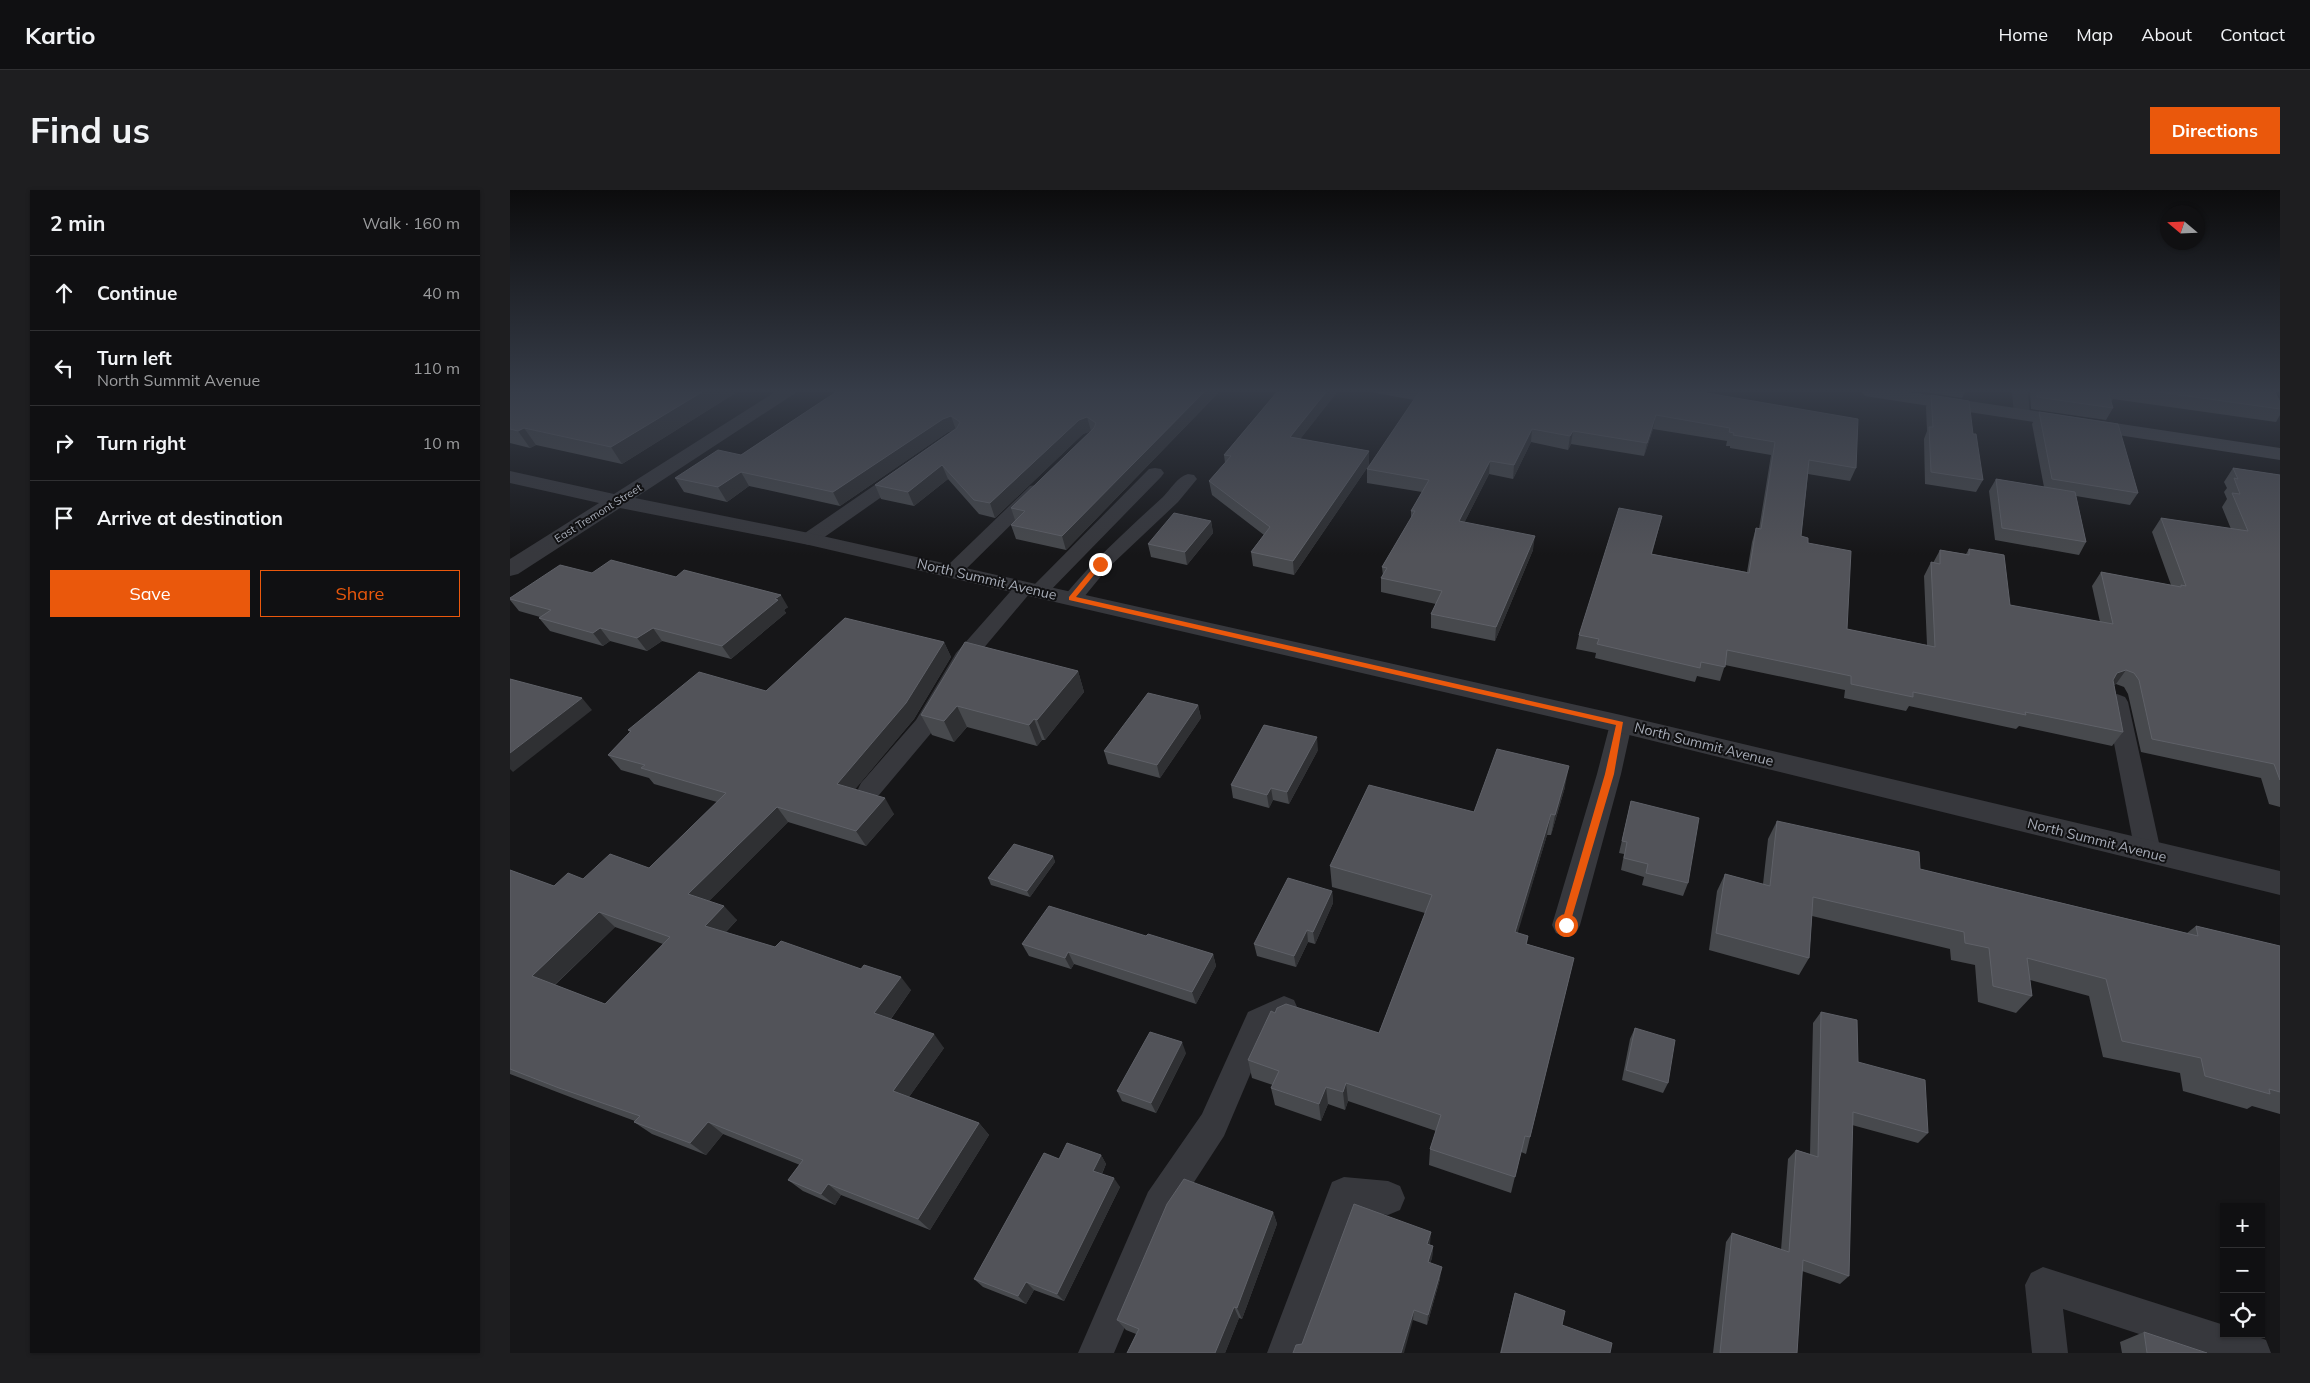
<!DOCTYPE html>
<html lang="en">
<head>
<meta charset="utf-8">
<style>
	body { margin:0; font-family:Mulish,sans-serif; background:#1e1e20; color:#f1f3f6 }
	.controls { position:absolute; right:15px; bottom:15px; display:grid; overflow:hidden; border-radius:0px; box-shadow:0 1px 4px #0004 }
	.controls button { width:45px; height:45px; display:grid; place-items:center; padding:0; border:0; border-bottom:1px solid #303032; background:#101012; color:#f1f3f6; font:25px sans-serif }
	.compass { position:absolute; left:1650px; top:15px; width:45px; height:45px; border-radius:50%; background:#101012; box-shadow:0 1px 4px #0004; rotate:289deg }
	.stop { position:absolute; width:15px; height:15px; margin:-11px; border:4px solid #ea580c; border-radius:50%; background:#fff }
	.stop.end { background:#ea580c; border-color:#fff; box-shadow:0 1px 5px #0008 }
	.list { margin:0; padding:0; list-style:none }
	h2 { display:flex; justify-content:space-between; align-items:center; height:65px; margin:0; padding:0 20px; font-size:21px }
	h2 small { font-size:16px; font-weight:400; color:#9c9d9f }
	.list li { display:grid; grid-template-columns:32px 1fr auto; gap:15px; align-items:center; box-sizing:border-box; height:75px; padding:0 20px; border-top:1px solid #303032 }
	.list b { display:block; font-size:19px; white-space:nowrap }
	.list p { margin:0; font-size:16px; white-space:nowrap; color:#9c9d9f }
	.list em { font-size:16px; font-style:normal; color:#9c9d9f }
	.actions { display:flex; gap:10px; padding:15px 20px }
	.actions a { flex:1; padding:11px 0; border:1px solid #ea580c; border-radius:0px; text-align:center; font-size:18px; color:#ea580c }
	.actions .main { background:#ea580c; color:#fff }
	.icon { flex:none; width:28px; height:28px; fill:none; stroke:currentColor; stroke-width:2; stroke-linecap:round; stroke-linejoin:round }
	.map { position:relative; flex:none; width:1770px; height:1163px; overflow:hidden; border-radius:0px }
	header { display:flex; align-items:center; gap:30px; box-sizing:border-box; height:70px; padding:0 25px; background:#101012; border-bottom:1px solid #303032 }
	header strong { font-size:24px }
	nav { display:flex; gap:28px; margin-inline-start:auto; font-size:18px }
	.intro { display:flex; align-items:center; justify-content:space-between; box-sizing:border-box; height:120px; padding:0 30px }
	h1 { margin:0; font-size:35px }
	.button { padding:12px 22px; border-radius:0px; background:#ea580c; color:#fff; font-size:18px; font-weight:700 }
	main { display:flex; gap:30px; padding:0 30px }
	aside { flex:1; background:#101012; border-radius:0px; box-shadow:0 1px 4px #0004 }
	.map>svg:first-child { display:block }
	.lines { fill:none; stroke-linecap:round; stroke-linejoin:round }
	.lane { fill:#37383d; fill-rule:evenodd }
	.street { fill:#37383d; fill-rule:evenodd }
	.secondary { fill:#45474d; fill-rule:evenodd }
	.wall { fill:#47494d; fill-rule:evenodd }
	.shaded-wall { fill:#2f3033 }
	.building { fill:#525359; stroke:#5f6168; fill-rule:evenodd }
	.route { fill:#ea580c }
	.labels { text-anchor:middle; stroke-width:4; stroke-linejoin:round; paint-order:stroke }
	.far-street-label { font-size:11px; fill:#a8adb8; stroke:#111113 }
	.street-label { font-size:14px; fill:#a8adb8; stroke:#111113 }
</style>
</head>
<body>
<header>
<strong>Kartio</strong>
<nav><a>Home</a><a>Map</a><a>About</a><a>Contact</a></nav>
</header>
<div class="intro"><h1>Find us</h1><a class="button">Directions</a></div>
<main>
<aside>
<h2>2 min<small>Walk · 160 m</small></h2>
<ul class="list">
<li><svg class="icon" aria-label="ahead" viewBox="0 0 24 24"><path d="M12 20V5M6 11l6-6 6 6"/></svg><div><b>Continue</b></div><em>40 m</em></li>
<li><svg class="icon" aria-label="left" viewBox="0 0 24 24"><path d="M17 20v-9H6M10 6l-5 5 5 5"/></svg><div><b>Turn left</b><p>North Summit Avenue</p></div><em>110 m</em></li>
<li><svg class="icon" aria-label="right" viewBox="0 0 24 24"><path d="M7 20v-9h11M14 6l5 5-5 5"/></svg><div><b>Turn right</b></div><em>10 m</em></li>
<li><svg class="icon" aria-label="arrive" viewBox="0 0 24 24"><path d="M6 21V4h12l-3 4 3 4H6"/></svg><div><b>Arrive at destination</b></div></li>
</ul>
<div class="actions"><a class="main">Save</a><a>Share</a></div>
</aside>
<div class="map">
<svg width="1770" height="1163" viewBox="0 0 1770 1163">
	<rect width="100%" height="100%" fill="#161618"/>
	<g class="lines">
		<!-- lane -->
		<g class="lane">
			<path d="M1502,202h16l2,23 -2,3h-12l-2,-3z"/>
			<path d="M394,278l6,1 3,4 -3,4 -94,66 -7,2 -7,-2 -2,-4 2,-4 96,-66z"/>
			<path d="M645,278l6,1 3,4 -3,4 -115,118 -7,2 -9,-4 -58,69 -40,70 -53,63 -9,3 -9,-3 -3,-6 3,-6 55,-63 40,-67 61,-69 7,-2 9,4 116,-117z"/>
			<path d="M678,284l6,1 3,4 -19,23 -71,67 -28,34 -7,2 -7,-2 -3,-4 3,-4c30,-36 64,-67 98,-98 8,-8 14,-20 25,-23z"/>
			<path d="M526,295l6,1 3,4 -3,4 -82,81 -7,2 -7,-2 -3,-4 3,-4 84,-81z"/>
			<path d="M1607,504l8,3 3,5 33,150 -4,7 -9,3 -9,-3 -4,-7 -29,-150 3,-5z"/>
			<path d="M1111,526l8,2 3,6 -11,50 -41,151 -4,8 -10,4 -10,-4 -4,-8 45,-151 13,-50 3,-6z"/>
			<path d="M774,806l10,4 4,9 -4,9 -25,12 -45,106 -52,80 -58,137h-36l70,-161 54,-78 46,-102z"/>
			<path d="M834,987l44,4 12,5 5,12 -5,12 -12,5 -34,-4 -51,142h-36l65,-171z"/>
			<path d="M1533,1077l181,58v9h27l15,6 5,13h-74l-134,-44 5,44h-36l-7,-68 6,-12z"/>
		</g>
		<!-- street -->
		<path class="street" d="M265,202h22l-162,106 174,35 812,182 659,156v24l-659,-162 -812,-188 -189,-37 -102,66 -8,2v-17l89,-56 -89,-20v-12l104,23z"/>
		<!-- secondary -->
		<path class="secondary" d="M1352,202h47l371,56v12l-409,-63 -6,-1z"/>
	</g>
	<!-- wall -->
	<g class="wall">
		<path d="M0,202h227l-115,72 -86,-19 -6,3 -20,-5z"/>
		<path d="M326,202h383l-153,158 -50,-11 -5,-14 4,-5 -4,-12 80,-77 -8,3 -88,84 -16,-4 -31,-35 -34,27 -33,-7 -6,-14 77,-54 -4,1 -108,74 -91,-20 -22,16 -43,-10 -9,-14 66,-23z"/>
		<path d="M767,202h60l-37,47 69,12v14l-75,110 -41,-9 -2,-14 13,-17 -52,-40 -3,-14 16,-18 -1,-8z"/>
		<path d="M861,202h330l155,76 -6,13 -42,-7 -7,62 7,7 39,86 80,16 -3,-69 7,-14 2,1 7,-13 26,4 3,-5 41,56 90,17 -8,-36 9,-14 70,13 -19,-53 9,-14 70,11 -9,-22 5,-8 -3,-7 3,-4 -3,-6 9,-14 47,7v332l-11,-3 -8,-26 -120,-26 -13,-58 -4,-7 -8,-3 -2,1 9,47 -11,14 -93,-20 -3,3 -107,-23 -3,5 -62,-13 1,-8 -120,-25 -5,16 -23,-5 -2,6 -100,-24 1,-5 -20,-4 3,-14 83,-119 -10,38 95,18 5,-30 4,-14 3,1 12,-74 -41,-7v-2h-4l1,-5 -74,-12 -9,27 -73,-12 -3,6 -37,-8 -18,37 -24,-5 -25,49 69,27 -38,91 -64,-13v-14l5,-10 -55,-12v-14l2,-2 -1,-9 29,-49v-7l11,-19 -55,-9v-14l47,-69z"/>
		<path d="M1415,202h40l-3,6z"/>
		<path d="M1520,202h245l5,10v13l-4,7 -163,-23 -2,3 2,6 -7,12 -75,-11z"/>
		<path d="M1421,205l42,39 10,46 -7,12 -51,-8 -1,-45 3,-8 -1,-24z"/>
		<path d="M1529,222l99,81 -8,12 -54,-9 10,46 -7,13 -84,-15 -6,-49 7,-12 48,8 -12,-63z"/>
		<path d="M701,331l2,12 -26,32 -36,-8 -3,-13z"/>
		<path d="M0,408l278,9 -4,3 2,3 -55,46 -69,-18 -15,10 -37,-10 -7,5 -53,-15 -11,-13 1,-1 -21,-6 -9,-11z"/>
		<path d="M434,452l7,15 -37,62 -59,70 39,25 -28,32 -78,-24 -79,79 28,19 -11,12 185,58 -20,29 53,29 -35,49 70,26 10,12 -59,95 -89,-35 -6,10 -32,-14 -15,-11 12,-15 -77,-31 -17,21 -54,-21 -18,-12 1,-1 -57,-21 -68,-26v-204l44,16 29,-7 66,-11 68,-66 -63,-18 -5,-6 -28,-8 -13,-15 22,-23 -2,-2 138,-39zM105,737l48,17 -58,60 -50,-19z"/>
		<path d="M568,481l6,21 -39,48h-3l-5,6 -70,-19 -13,15 -22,-7 -11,-20z"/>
		<path d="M688,515l3,13 -41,60 -52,-14 -4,-13z"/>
		<path d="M808,560l-29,54 -16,-4 -4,8 -36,-10 -2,-13z"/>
		<path d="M1055,597l-14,48h-4l-30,98 11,3 -1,8 47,14 -48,196 -5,-2 -10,41 -82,-28 1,-16 6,-18 -88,-30 -3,9 -17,-6 -7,17 -46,-16 -4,-17 2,-3 -21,-7 -4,-18 27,-47 104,20 46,-120 -93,-26 -2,-21 144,-54z"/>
		<path d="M1121,611l57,82 -5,13 -41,-11 2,-8 -23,-7 3,-16 -5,-1z"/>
		<path d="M1267,631l143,48 267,64 9,-7 84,20v168l-28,-8 -5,3 -64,-18 -3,-18 -77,-16 -14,-61 -59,-16 2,16 -16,17 -38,-11 -3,-37 -24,-5 -1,-11 -138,-33 -3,42 -10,17 -90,-25 8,-59 8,-17 38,10 5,-45z"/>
		<path d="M543,666l2,6 -25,35 -39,-12 -3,-7z"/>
		<path d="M822,701l1,12 -18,41 -7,-2 -12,25 -39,-11 -3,-12z"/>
		<path d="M636,746l67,18 3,12 -20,38 -122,-40 -3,5 -42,-13 -7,-12z"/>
		<path d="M1311,822l37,50 70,71 -10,10 -66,-18 -3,151 -9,8 -38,-13 -5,82h-84l13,-111 6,-9 49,17 7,-91 8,-9 14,4 3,-131z"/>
		<path d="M1125,838l33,55 -5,10 -41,-13 8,-41z"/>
		<path d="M676,863l-30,60 -34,-12 -5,-10z"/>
		<path d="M591,965l5,9 -4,10 18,13 -56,114 -30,-11 -8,14 -43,-17 -9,-8z"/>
		<path d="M763,1022l4,12 -35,95 -3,-1 -14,35h-98l9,-19 -10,-4 -9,-10z"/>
		<path d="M920,1055l3,1 -1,12 -2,5 10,16 -13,46 -14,-5 -111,24z"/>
		<path d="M1005,1103l47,32 48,28h-110l13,-53z"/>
		<path d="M1634,1142l63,21h-85l-2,-11z"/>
	</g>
	<!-- shaded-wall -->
	<g class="shaded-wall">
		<path d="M192,202h35l-115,72 -11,-17z"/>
		<path d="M694,202h15l-153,158 -4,-14z"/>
		<path d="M816,202h11l-46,59 -1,-14z"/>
		<path d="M1146,225l-3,14 -9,27 3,-13z"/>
		<path d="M441,226l5,14 -8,2 -108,74 -7,-14 110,-73z"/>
		<path d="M577,227l4,14 -8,3 -88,84 -5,-15 89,-83z"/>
		<path d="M14,238l12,17 -6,3 -12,-17z"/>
		<path d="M1022,239l-1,13 -18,37 1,-14z"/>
		<path d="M1063,241l-2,13 -3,6 2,-14z"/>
		<path d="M859,261v14l-75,110 -1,-14z"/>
		<path d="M980,271l-1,13 -31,61 1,-14z"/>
		<path d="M432,275l6,14 -34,27 -6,-14z"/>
		<path d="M231,282l8,14 -22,16 -9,-15z"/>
		<path d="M701,331l2,12 -26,32 -2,-13z"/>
		<path d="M1025,346l-2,14 -38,91 1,-14z"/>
		<path d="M271,405l7,12 -4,3 2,3 -55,46 -9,-13z"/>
		<path d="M90,438l10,13 -7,5 -10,-13z"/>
		<path d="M143,438l9,13 -15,10 -10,-13z"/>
		<path d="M434,452l7,15 -37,62 -67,80 -10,-15z"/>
		<path d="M1616,480l-10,14 -10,3 11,-14z"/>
		<path d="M568,481l6,21 -39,48 -8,-20z"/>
		<path d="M72,508l10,12 -79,62 -3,-3v-16z"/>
		<path d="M688,515l3,13 -41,60 -3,-13z"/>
		<path d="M447,516l10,21 -13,15 -10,-21z"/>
		<path d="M524,529l8,21 -5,6 -8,-21z"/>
		<path d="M807,547l1,13 -29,54 -2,-12z"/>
		<path d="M1059,576l-4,21 -14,48 4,-20z"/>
		<path d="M761,598l2,12 -4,8 -2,-13z"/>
		<path d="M375,608l9,16 -28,32 -10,-15z"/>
		<path d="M267,617l11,15 -86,86 -14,-14z"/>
		<path d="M1041,624l-4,21 -35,117 3,-20z"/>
		<path d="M543,666l2,6 -25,35 -3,-6z"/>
		<path d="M822,701l1,12 -18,41 -2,-12z"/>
		<path d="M214,716l13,14 -19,20 -13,-14z"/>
		<path d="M89,722l16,15 -66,63 -17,-14z"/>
		<path d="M797,740l1,12 -12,25 -2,-11z"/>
		<path d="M558,762l6,12 -3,5 -6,-11z"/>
		<path d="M703,764l3,12 -20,38 -4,-12z"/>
		<path d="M391,787l10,13 -26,37 -11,-14z"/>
		<path d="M424,844l10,14 -40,56 -11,-13z"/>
		<path d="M672,852l4,11 -30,60 -5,-10z"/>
		<path d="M836,893l2,18 -3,9 -2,-18z"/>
		<path d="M816,897l2,17 -7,17 -2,-17z"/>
		<path d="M198,932l15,12 -17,21 -16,-12z"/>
		<path d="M469,933l10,12 -59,95 -12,-11z"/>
		<path d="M591,965l5,9 -7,16 -6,-9z"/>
		<path d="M604,988l6,9 -56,114 -7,-7z"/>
		<path d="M318,994l13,11 -6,10 -14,-11z"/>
		<path d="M763,1022l4,12 -35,95 -5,-11z"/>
		<path d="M921,1042l-1,13 -3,-1z"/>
		<path d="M923,1056l-1,12 -5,16 1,-12z"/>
		<path d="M932,1077l-2,12 -13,46 1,-10z"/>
		<path d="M516,1092l8,8 -8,14 -8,-8z"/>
		<path d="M724,1117l5,11 -14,35h-10z"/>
		<path d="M904,1120l-1,10 -9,33h-3z"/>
	</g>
	<!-- building -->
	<g class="building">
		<path d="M0,202h192l-91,55 -87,-19 -6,3 -8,-2z"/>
		<path d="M326,202h368l-142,144 -51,-11 14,-14 -14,-3 83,-80 2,-5 -9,-6 -8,3 -89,83 -16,-3 -32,-35 -34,27 -33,-7 82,-57 3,-6 -9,-6 -8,3 -110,73 -92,-20 -23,15 -43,-9 43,-28 23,5z"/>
		<path d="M767,202h49l-36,45 79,14 -76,110 -42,-9 19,-25 -61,-46 22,-25 -7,-1z"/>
		<path d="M909,202h282l157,27 -2,49 -47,-8 -8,76 7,2v5l43,8 -4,78 88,18 -4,-85 9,2v-14l29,5v-6l35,6 6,50 103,19 -12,-52 80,15v-2l5,1 -25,-68 87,13 -16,-38 8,1 -6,-16 4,1 -5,-11 47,7v305l-6,-16 -122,-25 -13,-59 -5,-7 -8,-3 -9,3 -4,7 10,52 -98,-20 1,3 -113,-23v5l-62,-13v-8l-124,-26 -2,17 -24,-5 -1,6 -103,-24 2,-5 -20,-4 40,-127 43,8 -11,38 98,19 7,-45 5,1 14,-87 -42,-7 1,-2 -5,-1 1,-4 -74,-13 -9,28 -74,-12 -3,5 -38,-7 -18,36 -24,-4 -31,60 76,15 -39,91 -65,-13 11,-23 -61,-13 6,-10 -5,-1 33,-56h-4l18,-31 -62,-11z"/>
		<path d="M1527,202h71l5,16 -76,-11z"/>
		<path d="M1649,202h116l5,10v7z"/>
		<path d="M1421,205l38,6 4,33h3l7,46 -52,-8 -2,-45h4z"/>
		<path d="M1529,222l79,12 20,69 -86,-14z"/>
		<path d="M1486,289l79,13 11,50 -84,-14z"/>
		<path d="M664,323l37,8 -26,31 -37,-8z"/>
		<path d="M101,370l65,17 8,-7 97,25 -6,4 3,1 -56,46 -69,-18 -16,10 -37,-10 -7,5 -54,-15 12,-8 -41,-11v-1l50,-33 32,8z"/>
		<path d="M335,428l99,24 -38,61 -69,81 48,14 -29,33 -79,-24 -89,87 36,12 -19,20 70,21 6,-6 80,28 3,-4 37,12 -27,36 60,21 -41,57 86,32 -61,96 -90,-35 -7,10 -33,-14 15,-20 -95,-38 -18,21 -56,-21 6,-6 -81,-28 -49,-19v-199l44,16 14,-13 15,6 27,-25 39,14 77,-75 -85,-25 4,-3 -37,-10 23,-24 -3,-1 71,-58 67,19zM89,722l71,25 -65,67 -73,-28z"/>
		<path d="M455,452l113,29 -41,49 -3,-1 -5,6 -72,-19 -13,15 -23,-6z"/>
		<path d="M0,489l72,19 -72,55z"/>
		<path d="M638,503l50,12 -41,60 -53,-14z"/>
		<path d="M754,535l53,12 -30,55 -16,-4 -4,7 -36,-10z"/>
		<path d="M987,559l72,17 -14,49 -4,-1 -36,118 13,4 -2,8 48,14 -44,179 -5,-1 -10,41 -85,-28 11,-34 -95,-32 -3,9 -17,-5 -7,17 -48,-16 8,-17 -31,-11 23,-49 4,2 2,-5 9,-4 93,29 53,-138 -102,-29 39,-81 105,27z"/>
		<path d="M1121,611l68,17 -11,65 -42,-10 2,-9 -24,-6 3,-16 -5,-1z"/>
		<path d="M1267,631l142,31 1,17 278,67 -2,-10 84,20v146l-11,-3 1,5 -65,-18 -4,-18 -79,-17 -16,-62 -79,-21 5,38 -39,-10 -4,-38 -24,-5 -1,-11 -151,-35 -4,61 -93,-25 9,-59 45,12z"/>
		<path d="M504,654l39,12 -26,35 -39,-13z"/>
		<path d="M778,688l44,13 -19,41 -6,-2 -13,26 -40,-12z"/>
		<path d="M539,716l97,30 2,-2 65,20 -21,38 -124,-40 -3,6 -43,-14z"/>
		<path d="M1311,822l36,8 1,42 67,18 3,53 -75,-21 -4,164 -46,-16 -6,93h-77l12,-120 57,19 7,-102 22,7z"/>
		<path d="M1125,838l40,12 -7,43 -42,-13z"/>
		<path d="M640,842l32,10 -31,61 -34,-12z"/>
		<path d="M557,953l34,12 -8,16 21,7 -57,116 -31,-12 -8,14 -44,-17 70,-126 15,6z"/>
		<path d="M674,989l89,33 -36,96 -3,-1 -19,46h-88l12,-24 -22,-9 50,-116z"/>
		<path d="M844,1014l77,28 -4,12 6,2 -5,16 14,5 -14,48 -14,-5 -13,43h-108l3,-8 6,-1z"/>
		<path d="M1005,1103l50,18 -3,14 50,18 -2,10h-109z"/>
		<path d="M1634,1142l63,21h-60z"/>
	</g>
	<!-- sky -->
	<linearGradient id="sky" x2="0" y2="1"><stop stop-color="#0c0c0d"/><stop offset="0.55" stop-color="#363c48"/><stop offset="1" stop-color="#363c48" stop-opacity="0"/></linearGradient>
	<rect width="1770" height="365" fill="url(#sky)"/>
	<!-- route -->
	<path class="route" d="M587,373l6,1 -27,33 547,125 -9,52 -45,153 -3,2 -5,-4 44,-151 11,-49 -547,-125v-3z"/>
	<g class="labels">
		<!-- far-street labels -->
		<g class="far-street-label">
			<text transform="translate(88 323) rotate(-32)" y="4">East Tremont Street</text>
		</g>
		<!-- street labels -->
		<g class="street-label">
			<text transform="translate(477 389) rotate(13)" y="5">North Summit Avenue</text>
			<text transform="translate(1194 554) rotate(14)" y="5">North Summit Avenue</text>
			<text transform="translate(1587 650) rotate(14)" y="5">North Summit Avenue</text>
		</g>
	</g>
</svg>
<div class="controls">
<button>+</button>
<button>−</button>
<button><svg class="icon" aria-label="locate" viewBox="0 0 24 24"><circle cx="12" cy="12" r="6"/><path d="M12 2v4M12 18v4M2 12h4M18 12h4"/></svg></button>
</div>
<svg class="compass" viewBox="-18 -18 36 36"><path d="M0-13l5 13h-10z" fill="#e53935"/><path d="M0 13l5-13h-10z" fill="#9c9d9f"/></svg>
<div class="stop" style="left:1056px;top:735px"></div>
<div class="stop end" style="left:590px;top:374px"></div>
</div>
</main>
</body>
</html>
